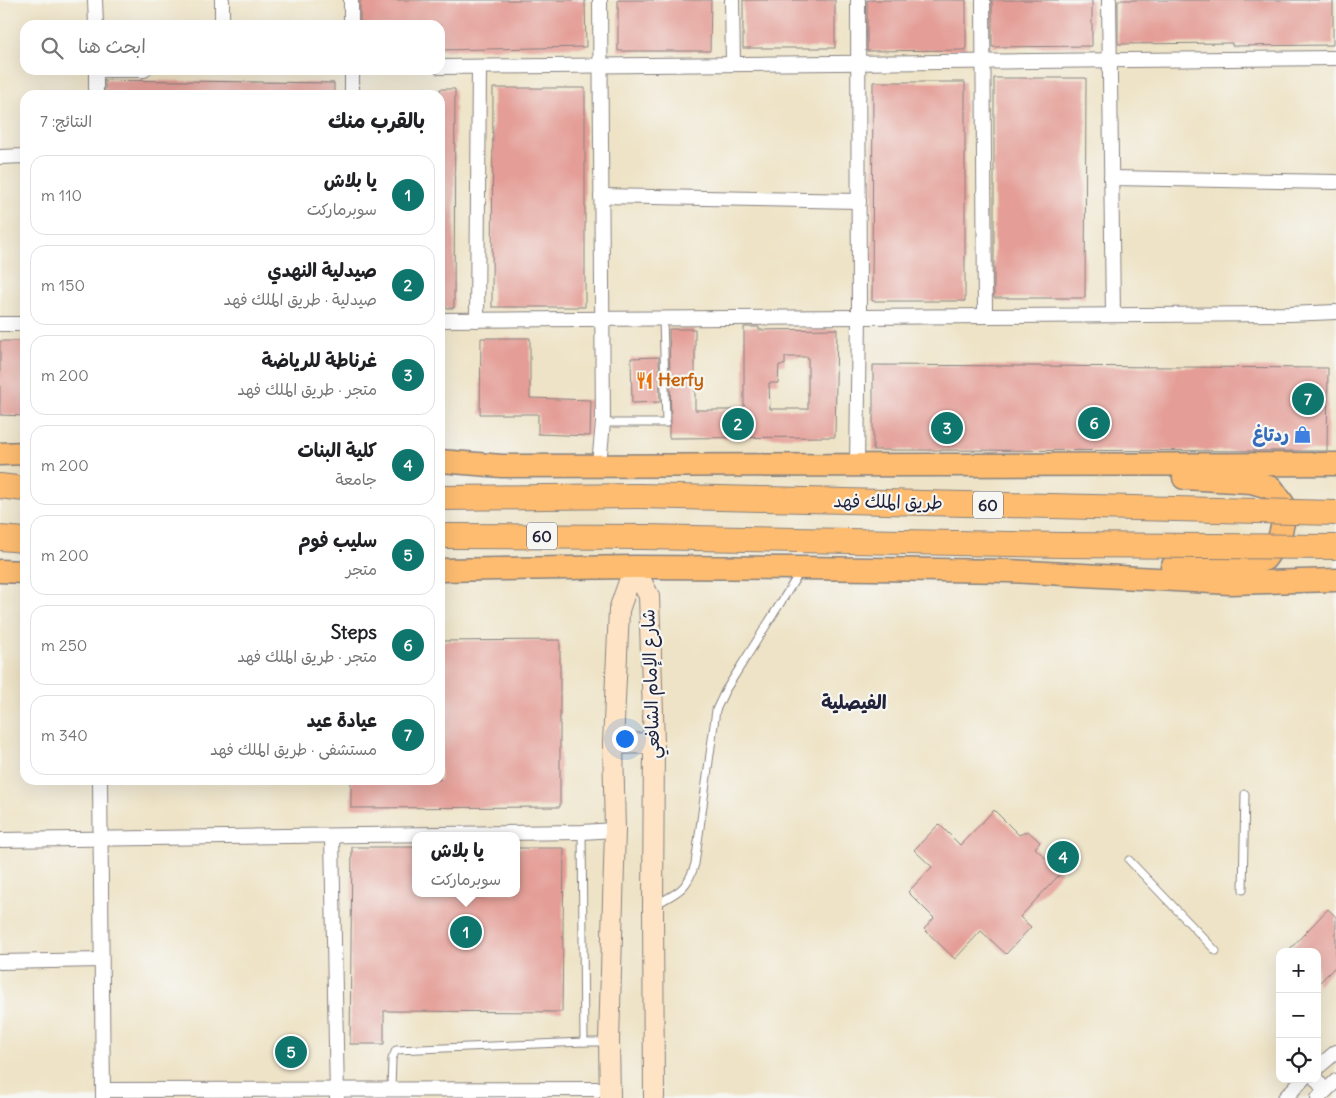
<!DOCTYPE html>
<html lang="ar">
<head>
<meta charset="utf-8">
<style>
	body { margin:0; font-family:Delius,"Playpen Sans Arabic",sans-serif; background:#f6f6f6; color:#202124; direction:rtl }
	.controls { position:absolute; right:15px; bottom:15px; display:grid; overflow:hidden; border-radius:10px; box-shadow:0 5px 20px #0002 }
	.controls button { width:45px; height:45px; display:grid; place-items:center; padding:0; border:0; border-bottom:1px solid #e0e0e0; background:#fff; color:#202124; font:25px sans-serif }
	.you { position:absolute; left:624px; top:738px; width:18px; height:18px; margin:-12px; border:4px solid #fff; border-radius:50%; background:#1a73e8; box-shadow:0 0 0 8px #1a73e833 }
	.badge { display:grid; place-items:center; width:32px; height:32px; border-radius:50%; background:#0f766e; color:#fff; font-size:16px; font-weight:700 }
	.pin { position:absolute; translate:-50% -50%; border:2px solid #fff; box-shadow:0 1px 5px #0006 }
	.popup { position:absolute; left:412px; top:832px; width:108px; height:65px; box-sizing:border-box; display:grid; place-content:center; border-radius:10px; background:#fff; filter:drop-shadow(0 1px 4px #0005); font-size:16px; white-space:nowrap; color:#757577 }
	.popup b { font-size:19px; color:#202124 }
	.popup::after { content:''; position:absolute; left:50%; top:100%; margin-left:-10px; border:10px solid transparent; border-top-color:#fff }
	.list { margin:0; padding:0; list-style:none }
	h2 { display:flex; justify-content:space-between; align-items:center; height:65px; margin:0; padding:0 20px; font-size:21px }
	h2 small { font-size:16px; font-weight:400; color:#757577 }
	.list li { display:grid; grid-template-columns:32px 1fr auto; gap:15px; align-items:center; box-sizing:border-box; height:80px; margin:0 10px 10px; padding:0 10px; border:1px solid #e0e0e0; border-radius:15px }
	.list b { display:block; font-size:19px; white-space:nowrap }
	.list p { margin:0; font-size:16px; white-space:nowrap; color:#757577 }
	.list em { font-size:16px; font-style:normal; color:#757577 }
	.icon { flex:none; width:28px; height:28px; fill:none; stroke:currentColor; stroke-width:2; stroke-linecap:round; stroke-linejoin:round }
	.map { position:relative; flex:none; width:1336px; height:1098px; overflow:hidden; direction:ltr }
	.search { position:absolute; background:#fff; box-shadow:0 5px 20px #0002; left:20px; top:20px; width:425px; height:55px; display:flex; align-items:center; gap:12px; box-sizing:border-box; padding:0 18px; border-radius:15px; color:#757577; font-size:19px }
	.panel { position:absolute; background:#fff; box-shadow:0 5px 20px #0002; left:20px; top:90px; width:425px; height:695px; border-radius:15px; direction:rtl }
	.map>svg:first-child { display:block }
	.building { fill:#e49e97; fill-rule:evenodd }
	.lines { fill:none; stroke-linecap:round; stroke-linejoin:round }
	.service-casing { stroke:#888280; stroke-width:9 }
	.minor-casing { stroke:#888280; stroke-width:16 }
	.secondary-casing { stroke:#888280; stroke-width:22 }
	.primary-casing { stroke:#888280; stroke-width:25 }
	.trunk-casing { stroke:#888280; stroke-width:26 }
	.service { stroke:#fff; stroke-width:7 }
	.minor { stroke:#fff; stroke-width:14 }
	.secondary { stroke:#fee4c5; stroke-width:20 }
	.primary { stroke:#fdbc6f; stroke-width:22 }
	.trunk { stroke:#fdbc6f; stroke-width:24 }
	.trunk-bridge-casing { stroke:#888280; stroke-width:26; stroke-linecap:butt }
	.trunk-bridge { stroke:#fdbc6f; stroke-width:24 }
	.labels { text-anchor:middle; stroke-width:4.5; stroke-linejoin:round; paint-order:stroke }
	.shield { fill:#f6f6f2; stroke:#626272; stroke-width:1 }
	.shield-label { font-size:16px; font-weight:bold; fill:#22223b }
	.food-label { font-size:18px; font-weight:bold; fill:#c56008; stroke:#f6f6f2; text-anchor:start }
	.shop-label { font-size:18px; font-weight:bold; fill:#366cbe; stroke:#f6f6f2; text-anchor:end }
	.street-label { font-size:18px; fill:#22223b; stroke:#f6f6f2 }
	.neighbourhood-label { font-size:19px; font-weight:bold; fill:#22223b; stroke:#f6f6f2 }
</style>
</head>
<body>
<div class="map">
<svg width="1336" height="1098" viewBox="0 0 1336 1098">
	<rect width="100%" height="100%" fill="#f6f6f2"/>
	<filter id="ink" filterUnits="userSpaceOnUse"><feTurbulence type="fractalNoise" baseFrequency=".02" numOctaves="2"/><feDisplacementMap in="SourceGraphic" scale="10" xChannelSelector="R" yChannelSelector="G"/><feConvolveMatrix kernelMatrix="1 2 1 2 8 2 1 2 1" color-interpolation-filters="sRGB"/></filter>
	<filter id="wash" filterUnits="userSpaceOnUse"><feTurbulence type="fractalNoise" baseFrequency=".0096" numOctaves="4" result="noise"/><feDisplacementMap in="SourceGraphic" scale="20" xChannelSelector="R" yChannelSelector="G"/><feGaussianBlur stdDeviation="1.12" result="paint"/><feColorMatrix in="noise" values="0 0 0 0 0 0 0 0 0 0 0 0 0 0 0 0 0 1.4 0 .05"/><feComposite in="paint" operator="in"/></filter>
	<g filter="url(#wash)">
		<rect width="100%" height="100%" fill="#eee3c6"/>
		<g id="blocks">
			<!-- building -->
			<g class="building">
				<path d="M360,0h225l1,47 -146,3v-25h-80z"/>
				<path d="M618,0h93l-1,51h-92z"/>
				<rect x="743" y="0" width="92" height="48"/>
				<path d="M867,0h99v50l-99,1z"/>
				<path d="M992,0h100v46l-100,1z"/>
				<path d="M1118,0h215v45l-101,1v-3l-114,1z"/>
				<path d="M994,78h92l-1,220h-91z"/>
				<path d="M105,80l229,3v12h-229z"/>
				<path d="M873,82h92v219h-93z"/>
				<path d="M493,88h92v219h-93z"/>
				<path d="M440,89h15l-1,219h-14z"/>
				<path d="M744,327h15v3l78,-1 -2,108 -166,1v-10l2,-5 -2,-94h26v81h49zM785,357h23v52h-38l-1,-26h9l1,-18h6z"/>
				<path d="M481,338h49v60l61,2 -1,36 -52,-2v-20h-58z"/>
				<path d="M0,341h25v75l-25,-1z"/>
				<path d="M659,357l1,45 -28,1 -1,-45z"/>
				<path d="M873,365l455,3 -1,83 -454,-1z"/>
				<path d="M560,640v167l-209,1v-28h89v-139z"/>
				<path d="M994,810l25,25 9,-4 12,11 -5,6 26,25 -41,44 11,10 -25,27 -25,-23 -26,28 -31,-30 10,-11 -26,-26 24,-25 -18,-17 25,-26 21,21z"/>
				<path d="M352,847h64v46h100v-45h48l-2,164 -178,-1v33h-34z"/>
				<path d="M1328,909l8,8v49l-19,19v-33h-30z"/>
			</g>
		</g>
	</g>
	<g filter="url(#ink)">
		<use href="#blocks" fill-opacity="0" stroke="#888280" stroke-width="1"/>
		<g class="lines">
			<defs>
				<g id="service">
					<path d="M603,423h63l-3,-105"/>
					<path d="M582,832l2,210h22"/>
					<path d="M1129,860l87,91"/>
					<path d="M1243,890l2,-96"/>
					<path d="M655,905c23,-13 32,-15 40,-41l21,-154 9,-19 75,-119"/>
					<path d="M391,1089l1,-30 4,-9 188,-8"/>
				</g>
				<g id="minor">
					<path d="M95,0l1,25"/>
					<path d="M351,0v25"/>
					<path d="M732,0l1,64"/>
					<path d="M983,0l2,315"/>
					<path d="M1109,0l4,315"/>
					<path d="M222,25v-25"/>
					<path d="M440,67l896,-9"/>
					<path d="M96,70h48"/>
					<path d="M96,70v25"/>
					<path d="M352,70v25"/>
					<path d="M0,157l25,-1"/>
					<path d="M1111,178l225,4"/>
					<path d="M601,196l258,5"/>
					<path d="M440,320l849,-6 47,-2"/>
					<path d="M477,320l2,-253"/>
					<path d="M0,324h25"/>
					<path d="M599,464l4,-41 -3,-423"/>
					<path d="M857,465l2,-149 -1,-316"/>
					<path d="M100,780l3,318"/>
					<path d="M332,836l5,261"/>
					<path d="M0,840l582,-8 33,-2"/>
					<path d="M0,962l101,-2"/>
					<path d="M1317,1068l19,-16"/>
					<path d="M1316,1079l9,12"/>
					<path d="M103,1090l507,-1"/>
					<path d="M1285,1098l18,-19"/>
					<path d="M1318,1098l18,-17"/>
				</g>
				<g id="secondary">
					<path d="M634,567l15,29 5,147 -1,164 1,191"/>
					<path d="M613,744l41,-1"/>
					<path d="M610,1098l-1,-57 6,-211 -2,-86 6,-134 15,-43"/>
				</g>
				<g id="primary">
					<path d="M0,454l25,-1"/>
					<path d="M440,461l62,5 834,-2"/>
					<path d="M1172,567l75,-2 18,-6 14,-20 4,-16 1,-18 -12,-17 -21,-6 -67,-4"/>
					<path d="M440,570l194,-3 168,1 207,3 221,12 106,-3"/>
					<path d="M0,571l25,1"/>
				</g>
				<g id="trunk">
					<path d="M0,486l25,3"/>
					<path d="M440,498l199,-2"/>
					<path d="M440,536l204,1"/>
					<path d="M0,538l25,2"/>
				</g>
			</defs>
			<!-- service casing -->
			<use href="#service" class="service-casing"/>
			<!-- minor casing -->
			<use href="#minor" class="minor-casing"/>
			<!-- secondary casing -->
			<use href="#secondary" class="secondary-casing"/>
			<!-- primary casing -->
			<use href="#primary" class="primary-casing"/>
			<!-- trunk casing -->
			<use href="#trunk" class="trunk-casing"/>
			<!-- service -->
			<use href="#service" class="service"/>
			<!-- minor -->
			<use href="#minor" class="minor"/>
			<!-- secondary -->
			<use href="#secondary" class="secondary"/>
			<!-- primary -->
			<use href="#primary" class="primary"/>
			<!-- trunk -->
			<use href="#trunk" class="trunk"/>
			<defs>
				<g id="trunk-bridge">
					<path d="M639,496l697,17"/>
					<path d="M644,537l418,8 274,2"/>
				</g>
			</defs>
			<!-- trunk-bridge casing -->
			<use href="#trunk-bridge" class="trunk-bridge-casing"/>
			<!-- trunk-bridge -->
			<use href="#trunk-bridge" class="trunk-bridge"/>
		</g>
	</g>
	<!-- icons -->
	<defs>
		<symbol id="restaurant-bare" viewBox="-9 -9 18 18"><path d="M-5-6h1v4h1v-4h1v4h1v-4h1v5L-1.5 .5V6h-2V.5L-5-1ZM5-6V6H3V1.5H1.5Q1.5-4 5-6Z" fill="#e8710a" stroke="#f6f6f2" stroke-width="2.5" paint-order="stroke"/></symbol>
		<symbol id="shop-bare" viewBox="-9 -9 18 18"><path d="M-5-2.5h2.3a2.7 3.5 0 0 1 5.4 0H5L5.5 6h-11ZM-1.5-2.5h3a1.5 2.3 0 0 0-3 0Z" fill="#3f7fe0" stroke="#f6f6f2" stroke-width="2.5" paint-order="stroke"/></symbol>
	</defs>
	<g fill-rule="evenodd">
		<use href="#restaurant-bare" x="632" y="368" width="25" height="25"/>
		<use href="#shop-bare" x="1290" y="422" width="25" height="25"/>
	</g>
	<g class="labels">
		<!-- shield labels -->
		<g class="shield">
			<rect x="973" y="491.5" width="30" height="27" rx="4"/>
			<rect x="527" y="522.5" width="30" height="27" rx="4"/>
		</g>
		<g class="shield-label">
			<text x="988" y="511">60</text>
			<text x="542" y="542">60</text>
		</g>
		<!-- food labels -->
		<g class="food-label">
			<text x="658" y="386">Herfy</text>
		</g>
		<!-- shop labels -->
		<g class="shop-label">
			<text x="1289" y="441">ردتاغ</text>
		</g>
		<!-- street labels -->
		<g class="street-label">
			<text transform="translate(888 502) rotate(1)" y="6">طريق الملك فهد</text>
			<text transform="translate(651 684) rotate(-92)" y="6">شارع الإمام الشافعي</text>
		</g>
		<!-- neighbourhood labels -->
		<g class="neighbourhood-label">
			<text x="854" y="709">الفيصلية</text>
		</g>
	</g>
</svg>
<div class="controls">
<button>+</button>
<button>−</button>
<button><svg class="icon" aria-label="locate" viewBox="0 0 24 24"><circle cx="12" cy="12" r="6"/><path d="M12 2v4M12 18v4M2 12h4M18 12h4"/></svg></button>
</div>
<div class="you"></div>
<div class="pin badge" style="left:466px;top:932px">1</div>
<div class="popup"><b>يا بلاش</b>سوبرماركت</div>
<div class="pin badge" style="left:738px;top:424px">2</div>
<div class="pin badge" style="left:947px;top:428px">3</div>
<div class="pin badge" style="left:1063px;top:857px">4</div>
<div class="pin badge" style="left:291px;top:1052px">5</div>
<div class="pin badge" style="left:1094px;top:423px">6</div>
<div class="pin badge" style="left:1308px;top:399px">7</div>
<div class="search"><svg class="icon" aria-label="search" viewBox="0 0 24 24"><circle cx="10" cy="10" r="6"/><path d="M15 15l6 6"/></svg>ابحث هنا</div>
<section class="panel">
<h2>بالقرب منك<small>النتائج: 7</small></h2>
<ul class="list">
<li><span class="badge">1</span><div><b>يا بلاش</b><p>سوبرماركت</p></div><em>110 m</em></li>
<li><span class="badge">2</span><div><b>صيدلية النهدي</b><p>صيدلية · طريق الملك فهد</p></div><em>150 m</em></li>
<li><span class="badge">3</span><div><b>غرناطة للرياضة</b><p>متجر · طريق الملك فهد</p></div><em>200 m</em></li>
<li><span class="badge">4</span><div><b>كلية البنات</b><p>جامعة</p></div><em>200 m</em></li>
<li><span class="badge">5</span><div><b>سليب فوم</b><p>متجر</p></div><em>200 m</em></li>
<li><span class="badge">6</span><div><b>Steps</b><p>متجر · طريق الملك فهد</p></div><em>250 m</em></li>
<li><span class="badge">7</span><div><b>عيادة عيد</b><p>مستشفى · طريق الملك فهد</p></div><em>340 m</em></li>
</ul>
</section>
</div>
</body>
</html>
